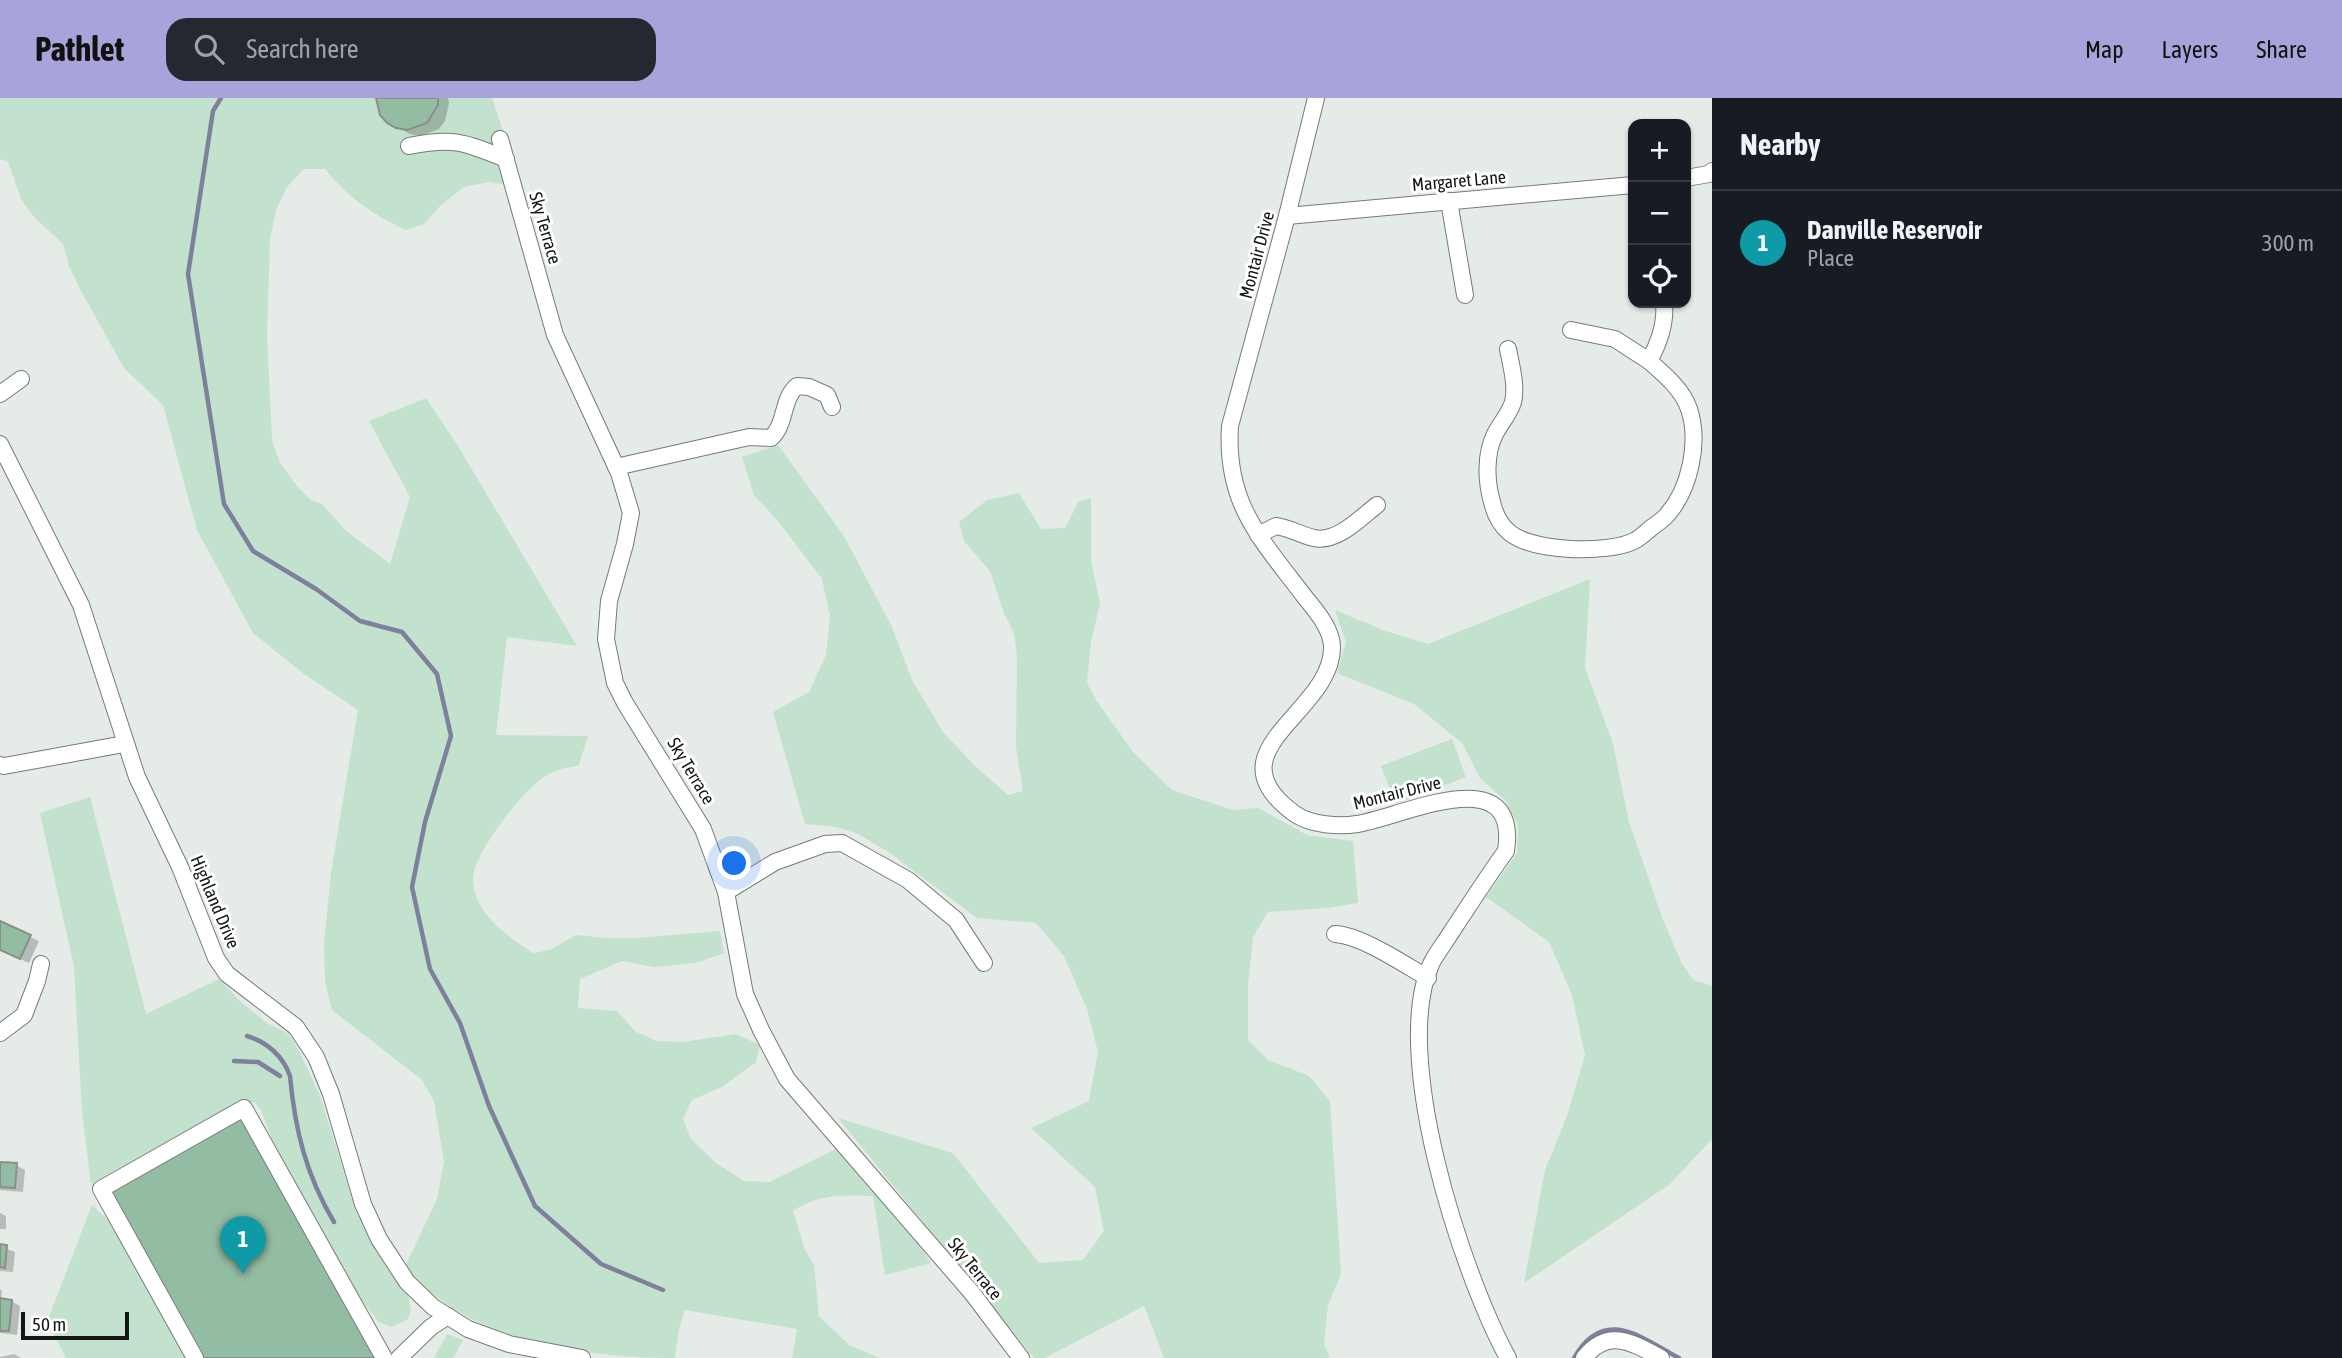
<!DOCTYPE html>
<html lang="en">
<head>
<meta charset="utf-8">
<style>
	body { margin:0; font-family:"Asap Condensed",sans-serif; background:#242831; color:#f1f3f6 }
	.controls { position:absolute; right:21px; top:21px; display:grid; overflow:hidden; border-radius:14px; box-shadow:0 2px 5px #0004 }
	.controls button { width:63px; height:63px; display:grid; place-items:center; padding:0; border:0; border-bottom:2px solid #363941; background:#171b24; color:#f1f3f6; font:35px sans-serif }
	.scale { position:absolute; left:21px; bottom:18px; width:108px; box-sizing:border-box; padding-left:7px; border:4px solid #141615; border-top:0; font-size:19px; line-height:24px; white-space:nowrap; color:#141615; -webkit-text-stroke:5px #fff; paint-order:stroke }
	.you { position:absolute; left:735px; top:766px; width:24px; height:24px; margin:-18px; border:5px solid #fff; border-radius:50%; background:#1a73e8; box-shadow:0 0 0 10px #1a73e833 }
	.badge { display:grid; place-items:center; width:46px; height:46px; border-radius:50%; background:#a9a3db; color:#fff; font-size:23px; font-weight:700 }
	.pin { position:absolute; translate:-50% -58px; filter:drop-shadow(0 2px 4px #0008) }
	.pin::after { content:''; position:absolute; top:37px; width:24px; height:21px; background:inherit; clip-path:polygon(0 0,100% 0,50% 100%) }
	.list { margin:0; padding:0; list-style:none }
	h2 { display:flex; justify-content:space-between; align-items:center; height:91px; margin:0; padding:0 28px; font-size:30px }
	h2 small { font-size:23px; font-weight:400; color:#9ea1a6 }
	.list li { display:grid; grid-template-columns:46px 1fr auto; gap:21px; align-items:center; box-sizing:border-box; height:105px; padding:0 28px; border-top:2px solid #363941 }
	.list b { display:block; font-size:26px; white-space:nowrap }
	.list p { margin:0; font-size:23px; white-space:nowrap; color:#9ea1a6 }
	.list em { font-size:23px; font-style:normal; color:#9ea1a6 }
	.icon { flex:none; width:38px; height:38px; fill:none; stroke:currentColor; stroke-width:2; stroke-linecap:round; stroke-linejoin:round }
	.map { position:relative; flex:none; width:1712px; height:1260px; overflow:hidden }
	header { display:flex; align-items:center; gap:42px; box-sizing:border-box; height:98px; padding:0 35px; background:#a9a3db; color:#111 }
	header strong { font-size:33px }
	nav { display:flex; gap:38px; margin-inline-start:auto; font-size:24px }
	.search { width:490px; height:63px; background:#242831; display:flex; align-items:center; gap:18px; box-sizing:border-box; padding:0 24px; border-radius:21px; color:#9ea1a6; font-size:26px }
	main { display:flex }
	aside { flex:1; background:#171b24 }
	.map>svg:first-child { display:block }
	.green { fill:#c2e2cd }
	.shadow { fill:#0003 }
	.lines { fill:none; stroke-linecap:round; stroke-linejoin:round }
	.stream { stroke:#7e809d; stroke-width:4.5 }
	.building { fill:#93bda2; stroke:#898f8b; stroke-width:2 }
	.minor-casing { stroke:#767b77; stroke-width:18 }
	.minor { stroke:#fff; stroke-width:16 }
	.labels { text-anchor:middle; stroke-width:6; stroke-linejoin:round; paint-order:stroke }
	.street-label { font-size:18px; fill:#141615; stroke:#fff }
</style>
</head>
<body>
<header>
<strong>Pathlet</strong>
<div class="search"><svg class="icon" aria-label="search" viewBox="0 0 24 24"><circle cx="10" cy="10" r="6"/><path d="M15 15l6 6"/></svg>Search here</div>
<nav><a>Map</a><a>Layers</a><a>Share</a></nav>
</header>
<main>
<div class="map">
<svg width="1712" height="1260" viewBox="0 0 1712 1260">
	<rect width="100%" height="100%" fill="#e5ebe7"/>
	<!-- green -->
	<g class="green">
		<path d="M0,0h492l30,89 -33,-5 -25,5 -23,18 -17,19 -19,6c-32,-16 -58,-33 -80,-61h-21l-17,18 -11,23 -6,30 -3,95 5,105 8,23 17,23 14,14 12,5 22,25 45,34 20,-67 -41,-76 57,-23 32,48 119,200 -70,-9 -11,98 92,1 -9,29c-9,3 -22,4 -30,9 -24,13 -78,81 -76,107 2,33 35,56 60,72l17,-3 26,-15 30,3h32l82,-7 4,22 -28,10 -42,4 -32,-6 -42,18 -2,29 39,3 19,21 21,9 26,1 53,-8 24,11 -4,17 -34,25 -30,13 -9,19 8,20 25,24 28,18 25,1 69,-34 61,66 32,49 -46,12 -12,-79c-29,-1 -55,-2 -80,15l12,39 9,15 5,51 30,29 30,13h-87l5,-29 -112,-19 -6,19 -4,29c-75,0 -171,-11 -234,-58 -13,-9 -24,-22 -36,-33l32,-68 7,-37 -10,-61 -13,-22 -89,-69 -7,-29 -1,-38 7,-70 27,-163 -54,-36 -51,-41 -56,-103 -34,-125 -39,-37 -44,-79 -11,-23 -6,-22 -28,-26 -13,-17 -14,-39 -8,-3z"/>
		<path d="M778,347l66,91 48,91 20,53 31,52 32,34 33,29 15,-4 -7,-44 1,-91 -3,-23 -10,-20 -14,-42 -26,-30 -5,-19 28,-22 32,-7 22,36 24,-1 14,-27 12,-3v64l9,41 -9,39 -4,40 9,18 37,52 39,38 61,20 25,-2 49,27 46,6 5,62 -30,5 -60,4 -15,25 -5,48v55l20,20 41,16 21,25 11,173 -13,31 -4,39 6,14h-166l-20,-52 -99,52h-11l-196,-240 115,35 86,110 44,-3 21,-29 -9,-44 -64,-59 58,-27 9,-49 -11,-43 -23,-53 -28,-33 -59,-5 -90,-67 -29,-17 -21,-7 -32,-3 -32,-112 36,-20 17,-37 4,-39 -8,-37 -44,-58 -24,-26 -12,-38z"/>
		<path d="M1590,481l-5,89 28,76 16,78 33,95 19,45 12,18 19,6v153l-42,45 -146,99 21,-113 22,-54 18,-61 -13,-60 -23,-53 -63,-45 31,-44 1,-28 -12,-24 -26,-23 -18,-35 -48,-39 -77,-31 9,-31 -11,-32 48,20 45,14z"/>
		<path d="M1452,641l14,38 -70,27 -15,-38z"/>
		<path d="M90,699l56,217 73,-35 22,23 26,21 22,11 11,19 20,43 37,118 34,60 17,19 3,18 -4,9 -16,7 -12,-5 -17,-21 -88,-156 -13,-35 -7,-8 -18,1 -145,81 -9,-73 -8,-144 -34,-154z"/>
		<path d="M92,1107l19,18 75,135h-120l-19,-36z"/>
		<path d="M447,1236l16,6 -10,18h-19z"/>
	</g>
	<!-- shadow -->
	<g class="shadow">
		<path d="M379,0h69l1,5 -4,18 -6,8 -19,7 -10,-2 -22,-12z"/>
		<path d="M0,825l39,18 -10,22 -29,-13z"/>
		<path d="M0,1066l16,1 9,5 -2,22 -23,-2z"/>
		<path d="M0,1115l6,3v13h-6v2z"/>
		<path d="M0,1148l15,6 -2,20 -13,-1z"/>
		<path d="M0,1191l2,2 -1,9 10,1 9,5 -3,29 -17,-2z"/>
		<path d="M14,1256l7,4h-21v-1z"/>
	</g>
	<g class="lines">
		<!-- stream -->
		<g class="stream">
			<path d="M221,0l-8,13 -25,163 36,230 29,47 63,38 44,32 42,11 35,42 14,62 -26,86 -13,65 18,82 30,54 29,83 46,100 66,58 62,26"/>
			<path d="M247,938c20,6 36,20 43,40 5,54 16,99 44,146"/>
			<path d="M234,963l24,1 22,14"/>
			<path d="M1574,1260c30,-52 66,-21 105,0"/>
		</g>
	</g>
	<!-- building -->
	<g class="building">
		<path d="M376,0h62v7l-11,18 -20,7 -11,-2 -9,-5 -7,-8z"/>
		<path d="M0,823l31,14 -11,24 -20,-9z"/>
		<path d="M243,1015l137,245h-180l-94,-167z"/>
		<path d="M0,1064l17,1 -2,25 -15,-1z"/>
		<path d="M0,1146l7,1 -2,23 -5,-1z"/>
		<path d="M0,1200l12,2 -3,31h-9z"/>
	</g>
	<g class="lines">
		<defs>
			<g id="minor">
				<path d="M1316,0l-29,118 -57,210c-5,77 30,112 74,170 11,14 27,31 28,50 2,67 -126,104 -37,168 16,11 44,13 62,10 45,-7 163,-67 149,27 -19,26 -36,53 -54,80 -6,10 -14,20 -20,31 -43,90 30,312 76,396"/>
				<path d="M500,41l55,196 64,138 12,40 -6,31 -16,57 -3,38 9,44 10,20 78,126 23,63 19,102 16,36 26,49 185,214 49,65"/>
				<path d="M409,48c45,-9 55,-4 97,13"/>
				<path d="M1686,80l23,-4 3,-3"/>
				<path d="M1449,103l16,94"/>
				<path d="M1287,118l346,-31"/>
				<path d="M1571,232l44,9 34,22"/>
				<path d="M1508,251c3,16 9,37 5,53 -3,11 -13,22 -18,32 -10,20 -9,47 -3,68 3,13 8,23 18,31 24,19 97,21 124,8 6,-3 11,-8 17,-13 5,-4 12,-8 16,-13 23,-26 33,-73 22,-106 -6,-19 -25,-35 -40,-48 10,-18 17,-38 15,-58"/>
				<path d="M0,296l21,-15"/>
				<path d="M0,346l81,161 56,172 43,90 36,91 11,16 69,53 20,30 15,37 32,110 16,35 28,43 26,25 35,22 41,15 73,14"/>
				<path d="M616,369l133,-30 22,1c15,-13 11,-40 26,-52l12,1 18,8 5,12"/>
				<path d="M1258,437l18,-9c14,2 25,9 38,12 23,5 46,-20 63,-33"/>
				<path d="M0,667l4,1 120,-22"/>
				<path d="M726,794l49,-30 50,-18 17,-1 66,37 48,40 28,43"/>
				<path d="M1335,836c26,1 70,31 93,44"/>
				<path d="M0,935l24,-18 13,-34 4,-17"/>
				<path d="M195,1260l-94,-169 143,-81 140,250"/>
				<path d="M399,1260l32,-31 17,-11"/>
				<path d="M1584,1260c24,-31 49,-15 77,0"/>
			</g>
		</defs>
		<!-- minor casing -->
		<use href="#minor" class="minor-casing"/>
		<!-- minor -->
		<use href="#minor" class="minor"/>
	</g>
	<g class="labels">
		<!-- street labels -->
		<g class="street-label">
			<text transform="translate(1459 83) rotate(-5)" y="6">Margaret Lane</text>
			<text transform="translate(545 130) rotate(74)" y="6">Sky Terrace</text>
			<text transform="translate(1257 157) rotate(-75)" y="6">Montair Drive</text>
			<text transform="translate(691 673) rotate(59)" y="6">Sky Terrace</text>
			<text transform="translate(1397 695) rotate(-14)" y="6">Montair Drive</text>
			<text transform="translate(215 804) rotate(67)" y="6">Highland Drive</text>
			<text transform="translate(975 1171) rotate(51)" y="6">Sky Terrace</text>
		</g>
	</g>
</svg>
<div class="controls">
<button>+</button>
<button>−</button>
<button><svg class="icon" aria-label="locate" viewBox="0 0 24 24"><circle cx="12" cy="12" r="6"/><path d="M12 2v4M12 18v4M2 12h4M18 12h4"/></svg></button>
</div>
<div class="scale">50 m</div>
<div class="you"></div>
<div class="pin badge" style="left:243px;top:1176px;background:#0f9aa8">1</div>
</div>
<aside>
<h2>Nearby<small></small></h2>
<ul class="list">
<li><span class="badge" style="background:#0f9aa8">1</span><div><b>Danville Reservoir</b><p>Place</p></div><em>300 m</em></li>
</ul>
</aside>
</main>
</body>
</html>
